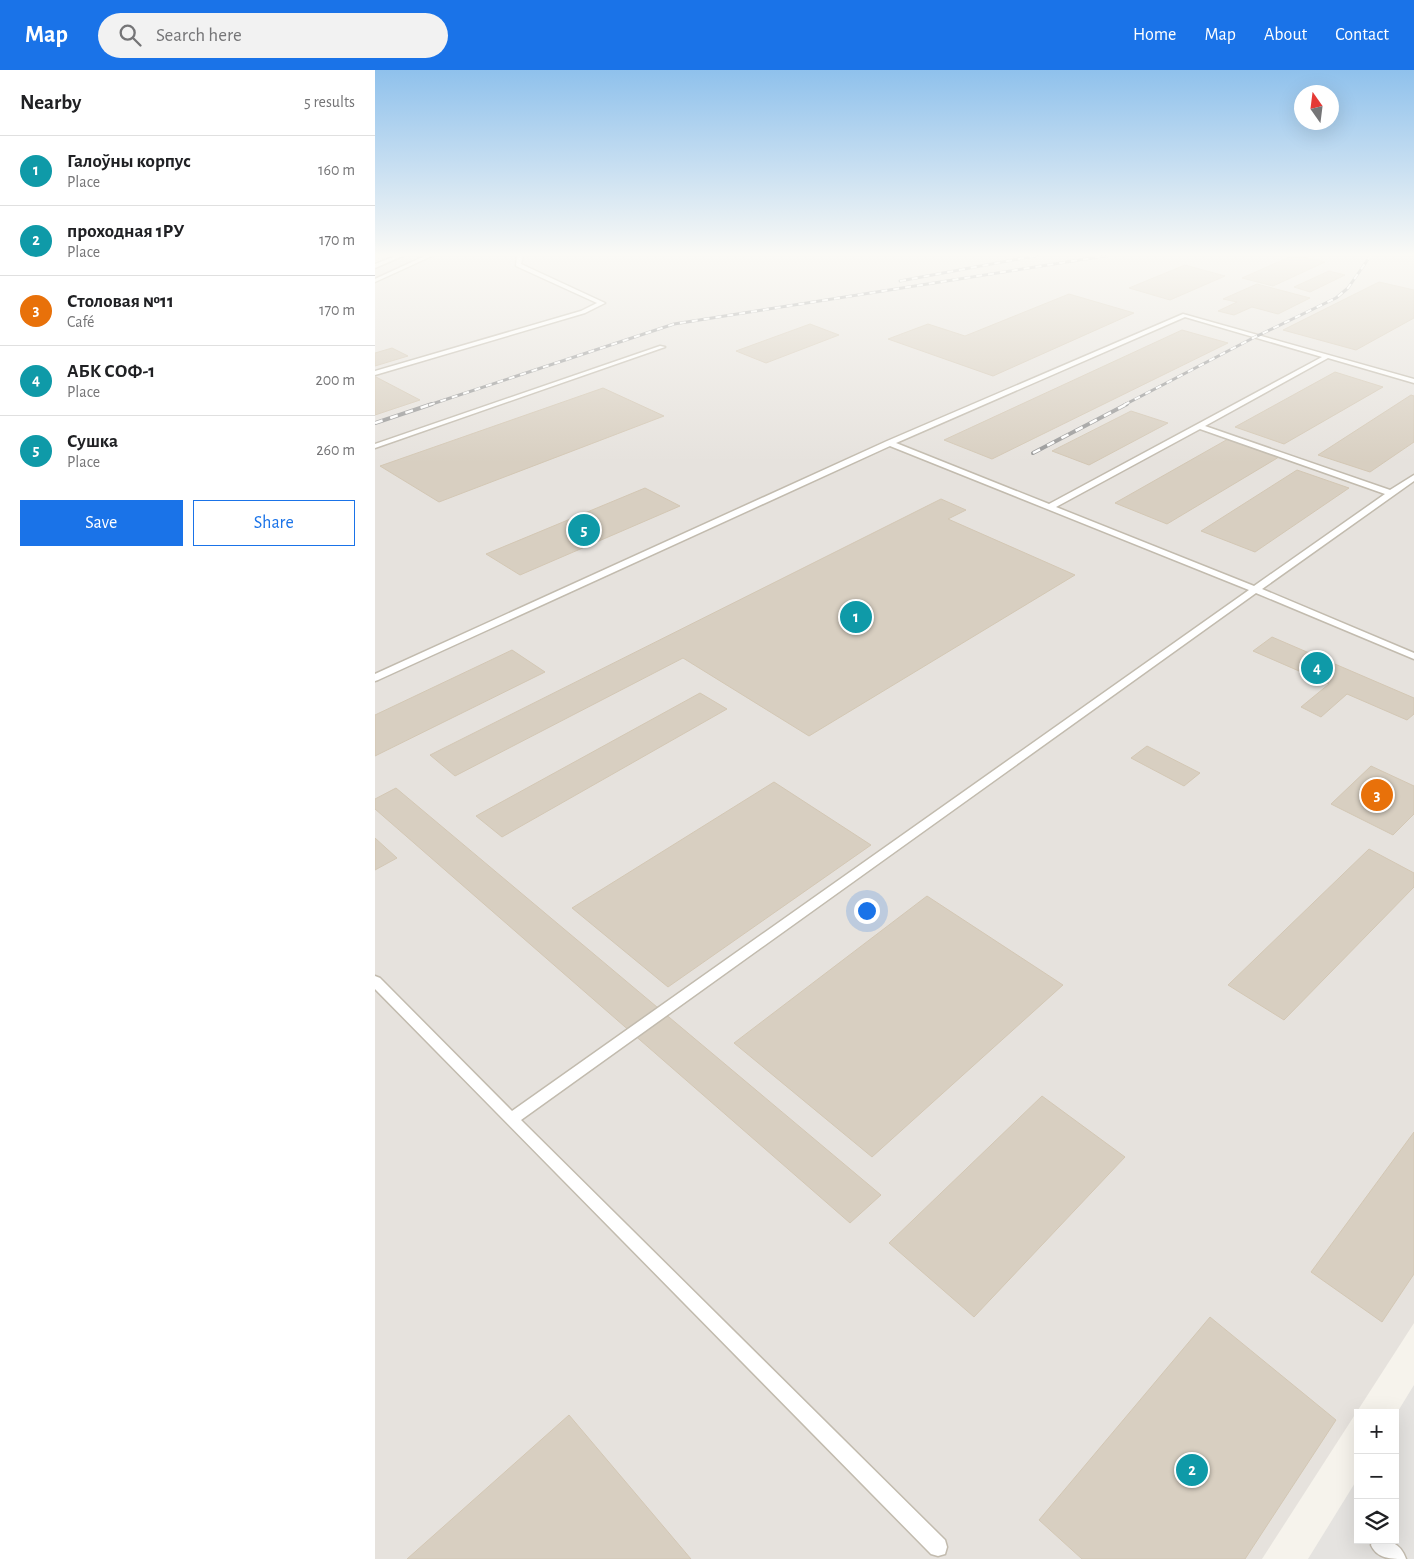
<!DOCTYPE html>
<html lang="en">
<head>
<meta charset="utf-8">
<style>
	body { margin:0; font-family:"Alegreya Sans",sans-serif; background:#f2f2f2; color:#202124 }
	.controls { position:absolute; right:15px; bottom:15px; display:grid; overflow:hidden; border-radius:0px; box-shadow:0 5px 20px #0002 }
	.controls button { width:45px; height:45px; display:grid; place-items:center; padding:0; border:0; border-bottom:1px solid #e0e0e0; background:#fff; color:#202124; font:25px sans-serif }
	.compass { position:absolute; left:919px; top:15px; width:45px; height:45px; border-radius:50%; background:#fff; box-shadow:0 5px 20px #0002; rotate:346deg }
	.you { position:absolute; left:491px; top:840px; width:18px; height:18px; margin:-12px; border:4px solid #fff; border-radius:50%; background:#1a73e8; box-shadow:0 0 0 8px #1a73e833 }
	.badge { display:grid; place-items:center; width:32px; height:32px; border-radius:50%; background:#1a73e8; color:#fff; font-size:16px; font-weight:700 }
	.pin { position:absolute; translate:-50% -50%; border:2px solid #fff; box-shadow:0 1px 5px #0006 }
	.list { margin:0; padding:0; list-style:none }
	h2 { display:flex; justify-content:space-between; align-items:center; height:65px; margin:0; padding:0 20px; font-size:21px }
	h2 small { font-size:16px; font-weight:400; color:#757577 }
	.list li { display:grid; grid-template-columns:32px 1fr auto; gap:15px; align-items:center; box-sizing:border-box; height:70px; padding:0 20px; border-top:1px solid #e0e0e0 }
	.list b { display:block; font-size:19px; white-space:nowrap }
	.list p { margin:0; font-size:16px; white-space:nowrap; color:#757577 }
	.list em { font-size:16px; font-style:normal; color:#757577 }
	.actions { display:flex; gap:10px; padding:15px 20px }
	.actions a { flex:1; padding:11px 0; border:1px solid #1a73e8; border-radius:0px; text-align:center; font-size:18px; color:#1a73e8 }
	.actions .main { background:#1a73e8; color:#fff }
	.icon { flex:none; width:28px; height:28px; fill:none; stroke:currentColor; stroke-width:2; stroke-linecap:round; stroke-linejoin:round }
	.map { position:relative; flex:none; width:1039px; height:1489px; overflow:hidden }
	header { display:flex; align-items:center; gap:30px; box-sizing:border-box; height:70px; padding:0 25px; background:#1a73e8; color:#fff }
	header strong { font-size:24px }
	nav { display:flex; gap:28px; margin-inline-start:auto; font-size:18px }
	.search { width:350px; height:45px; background:#f2f2f2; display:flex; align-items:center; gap:12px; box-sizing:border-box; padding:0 18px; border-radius:28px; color:#757577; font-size:19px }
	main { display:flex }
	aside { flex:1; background:#fff }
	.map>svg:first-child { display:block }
	.industrial { fill:#e6e2dd }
	.parking { fill:#e5e3e0 }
	.building { fill:#d8cfc1; stroke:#d3c7b4 }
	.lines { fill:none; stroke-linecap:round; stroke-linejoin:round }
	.service-casing { stroke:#c2bbae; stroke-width:3 }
	.service { fill:#fff; fill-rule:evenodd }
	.rail-far1-casing { stroke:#9a9a9a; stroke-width:3 }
	.rail-casing { stroke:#9a9a9a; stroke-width:4 }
	.rail-far1 { stroke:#fff; stroke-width:2; stroke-dasharray:6; stroke-linecap:butt }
	.rail { stroke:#fff; stroke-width:2.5; stroke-dasharray:8; stroke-linecap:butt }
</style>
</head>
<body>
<header>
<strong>Map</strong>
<div class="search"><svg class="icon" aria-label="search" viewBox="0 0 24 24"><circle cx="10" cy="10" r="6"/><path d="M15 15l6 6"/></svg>Search here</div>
<nav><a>Home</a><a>Map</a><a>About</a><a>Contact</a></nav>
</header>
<main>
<aside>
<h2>Nearby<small>5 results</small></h2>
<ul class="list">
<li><span class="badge" style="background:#0f9aa8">1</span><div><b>Галоўны корпус</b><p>Place</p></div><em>160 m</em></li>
<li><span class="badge" style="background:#0f9aa8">2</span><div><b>проходная 1РУ</b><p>Place</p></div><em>170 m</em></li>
<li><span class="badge" style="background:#e8710a">3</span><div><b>Столовая №11</b><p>Café</p></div><em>170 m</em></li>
<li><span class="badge" style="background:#0f9aa8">4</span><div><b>АБК СОФ-1</b><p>Place</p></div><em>200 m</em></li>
<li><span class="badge" style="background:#0f9aa8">5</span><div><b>Сушка</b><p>Place</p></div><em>260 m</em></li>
</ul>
<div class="actions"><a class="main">Save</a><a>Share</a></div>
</aside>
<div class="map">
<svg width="1039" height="1489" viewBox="0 0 1039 1489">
	<rect width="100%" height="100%" fill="#f6f3ec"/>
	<!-- industrial -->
	<path class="industrial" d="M29,185h1010v1068l-152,236h-887v-1289z"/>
	<!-- parking -->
	<path class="parking" d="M1039,1315v174h-106l50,-81v62h37v-124z"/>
	<!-- building -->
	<g class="building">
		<path d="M919,185l31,7 -52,24 -31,-8z"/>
		<path d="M810,195l40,11 -55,24 -41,-12z"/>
		<path d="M954,201l16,4 -35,17 -16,-5z"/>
		<path d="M1004,212l35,8v28l-58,32 -73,-20z"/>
		<path d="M882,214l53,14 -32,16 -26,-7 -18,8 -16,-4 19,-9 -14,-3z"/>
		<path d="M694,224l65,19 -141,63 -105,-37 40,-15 37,12z"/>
		<path d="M435,254l29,11 -73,28 -30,-12z"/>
		<path d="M807,260l46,13 -236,116 -48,-19z"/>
		<path d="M17,278l16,8 -33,10v-13z"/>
		<path d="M960,302l48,15 -99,57 -49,-17z"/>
		<path d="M0,307h1l44,23 -45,15z"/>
		<path d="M228,318l61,28 -225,86 -59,-36z"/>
		<path d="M1036,325l3,1v46l-44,30 -52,-17z"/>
		<path d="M756,341l37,12 -79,42 -37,-14z"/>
		<path d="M853,369l51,18 -112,67 -52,-21z"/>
		<path d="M922,400l52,18 -94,64 -54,-21z"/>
		<path d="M270,418l35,18 -160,69 -34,-21z"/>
		<path d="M566,429l25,11 -18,9 127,56 -266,161 -126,-78 -228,118 -25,-21z"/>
		<path d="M897,567l142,61v16l-7,6 -60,-26 -26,23 -20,-10 28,-23 -76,-33z"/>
		<path d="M137,580l33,22 -170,84v-41z"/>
		<path d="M325,623l27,16 -225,128 -26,-21z"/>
		<path d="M772,676l53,27 -16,13 -53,-28z"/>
		<path d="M996,696l43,20v28l-21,21 -62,-31z"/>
		<path d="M399,712l97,63 -203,142 -96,-79z"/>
		<path d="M21,718l485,407 -31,28 -475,-414v-10z"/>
		<path d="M0,768l22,20 -22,12z"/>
		<path d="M994,779l45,24v14l-130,133 -56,-35z"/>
		<path d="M552,826l136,89 -191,172 -138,-114z"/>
		<path d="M667,1026l83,61 -151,160 -85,-74z"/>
		<path d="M1039,1062v142l-32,48 -71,-50z"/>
		<path d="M835,1247l126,103 -91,139h-163l-43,-39z"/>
		<path d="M194,1345l122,144h-284z"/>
	</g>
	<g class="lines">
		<defs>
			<g id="service">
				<path d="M23,185h7l-30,13v-4z"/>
				<path d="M52,185h7l-59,27v-3z"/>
				<path d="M142,185h6l-2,9 84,39 -20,10 -210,62v-4l206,-60 16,-8 -81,-37z"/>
				<path d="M808,244l231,65v4l-86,-25 -123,68 185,64 24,-15v6l-152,108 152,64v6l-158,-66 -735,527 424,420 2,7 -2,7 -7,2 -7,-2 -556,-565v-13l5,2 132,133 737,-521 -359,-144 -512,234 -3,1v-7l512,-233zM810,247l137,40 -273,147 -153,-61zM825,359l185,65 -131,92 -198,-79z"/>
				<path d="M285,276l5,1 -290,101v-4z"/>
				<path d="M998,1470c16,0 27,2 33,19 -15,0 -29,0 -35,-14z"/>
			</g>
		</defs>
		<!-- service casing -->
		<use href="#service" class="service-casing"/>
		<!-- service -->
		<use href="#service" class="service"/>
		<defs>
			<g id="rail-far1">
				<path d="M525,211l140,-26"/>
				<path d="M54,335l245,-81 437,-69"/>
				<path d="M749,335l129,-67 83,-40 12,-10 23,-33"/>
			</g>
			<g id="rail">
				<path d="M0,353l57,-19"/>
				<path d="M658,383l94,-49"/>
			</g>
		</defs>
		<!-- rail-far1 casing -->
		<use href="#rail-far1" class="rail-far1-casing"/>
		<!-- rail casing -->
		<use href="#rail" class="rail-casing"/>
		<!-- rail-far1 -->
		<use href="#rail-far1" class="rail-far1"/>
		<!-- rail -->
		<use href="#rail" class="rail"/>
	</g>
	<!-- sky -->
	<linearGradient id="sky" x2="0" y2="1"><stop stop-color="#8fc1ec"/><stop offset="0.47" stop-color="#fbfaf6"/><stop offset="1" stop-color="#fbfaf6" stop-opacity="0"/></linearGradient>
	<rect width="1039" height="393" fill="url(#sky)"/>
</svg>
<div class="controls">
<button>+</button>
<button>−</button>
<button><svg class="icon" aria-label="layers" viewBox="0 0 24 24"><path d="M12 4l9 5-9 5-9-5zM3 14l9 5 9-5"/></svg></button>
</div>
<svg class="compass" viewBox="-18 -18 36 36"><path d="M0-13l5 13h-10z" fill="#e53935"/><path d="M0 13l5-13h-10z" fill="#757577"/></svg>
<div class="you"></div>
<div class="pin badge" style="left:481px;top:547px;background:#0f9aa8">1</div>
<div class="pin badge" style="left:817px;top:1400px;background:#0f9aa8">2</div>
<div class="pin badge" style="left:1002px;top:725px;background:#e8710a">3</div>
<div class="pin badge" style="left:942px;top:598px;background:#0f9aa8">4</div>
<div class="pin badge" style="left:209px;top:460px;background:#0f9aa8">5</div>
</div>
</main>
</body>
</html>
